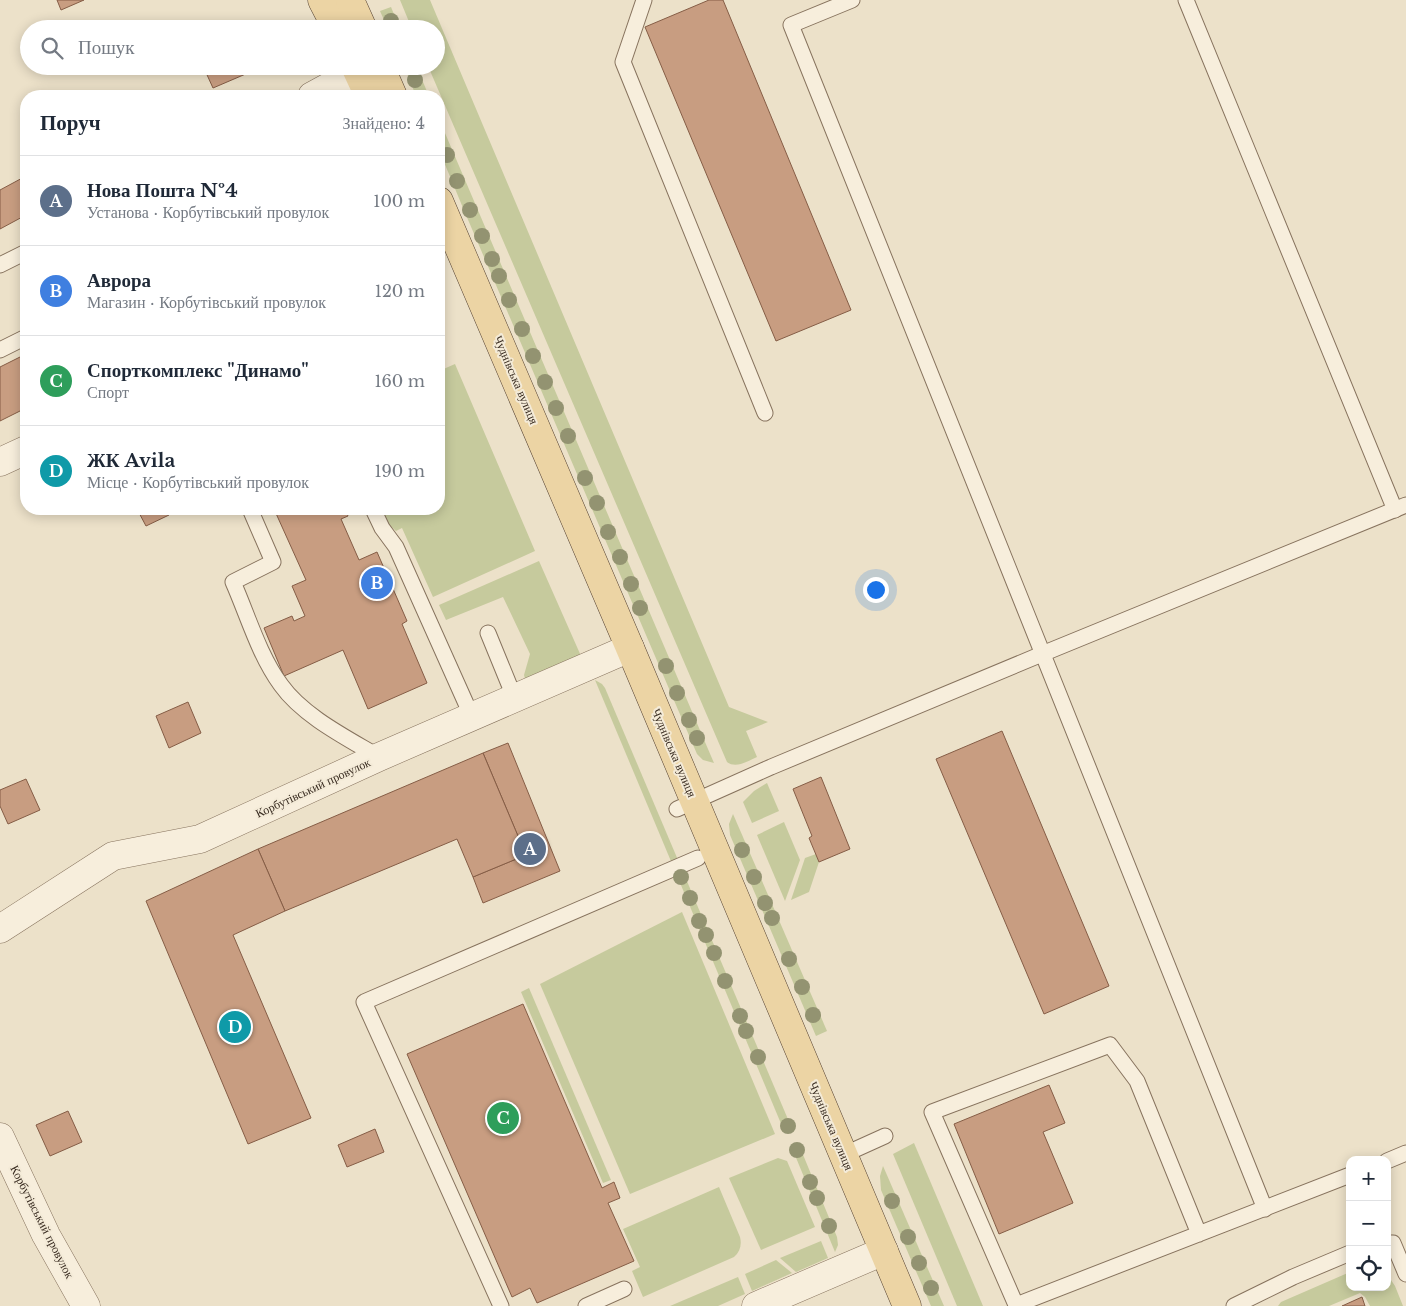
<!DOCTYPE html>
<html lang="uk">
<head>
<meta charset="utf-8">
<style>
	body { margin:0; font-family:"Libre Baskerville",serif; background:#f6f6f7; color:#1f2937 }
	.controls { position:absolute; right:15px; bottom:15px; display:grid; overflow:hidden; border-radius:10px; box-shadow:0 2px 12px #0003 }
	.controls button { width:45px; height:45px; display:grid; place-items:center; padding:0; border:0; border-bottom:1px solid #e0e1e3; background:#fff; color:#1f2937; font:25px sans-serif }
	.you { position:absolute; left:875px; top:589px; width:18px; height:18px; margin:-12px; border:4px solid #fff; border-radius:50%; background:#1a73e8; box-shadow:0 0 0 8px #1a73e833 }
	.badge { display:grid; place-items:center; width:32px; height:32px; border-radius:50%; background:#933235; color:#fff; font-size:16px; font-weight:700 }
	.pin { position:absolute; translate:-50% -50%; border:2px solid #fff; box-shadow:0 1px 5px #0006 }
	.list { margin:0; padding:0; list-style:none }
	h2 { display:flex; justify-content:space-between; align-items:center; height:65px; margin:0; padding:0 20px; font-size:21px }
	h2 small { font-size:16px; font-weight:400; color:#747a83 }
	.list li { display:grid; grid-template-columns:32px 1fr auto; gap:15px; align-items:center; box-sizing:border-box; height:90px; padding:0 20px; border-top:1px solid #e0e1e3 }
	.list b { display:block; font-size:19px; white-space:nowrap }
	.list p { margin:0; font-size:16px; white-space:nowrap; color:#747a83 }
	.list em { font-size:16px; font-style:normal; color:#747a83 }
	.icon { flex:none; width:28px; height:28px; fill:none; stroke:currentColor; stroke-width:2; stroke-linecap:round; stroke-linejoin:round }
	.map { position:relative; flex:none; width:1406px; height:1306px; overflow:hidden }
	.search { position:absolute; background:#fff; box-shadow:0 2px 12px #0003; left:20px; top:20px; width:425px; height:55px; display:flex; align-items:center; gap:12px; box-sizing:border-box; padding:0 18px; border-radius:28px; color:#747a83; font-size:19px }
	.panel { position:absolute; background:#fff; box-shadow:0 2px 12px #0003; left:20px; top:90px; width:425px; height:425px; border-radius:20px }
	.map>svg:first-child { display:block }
	.green { fill:#c6ca9d }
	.building { fill:#c89d81; stroke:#855d46 }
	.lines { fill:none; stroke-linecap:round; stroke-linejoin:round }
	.lane-casing { stroke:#87735e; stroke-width:17 }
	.street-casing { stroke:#87735e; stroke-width:29 }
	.primary-casing { stroke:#564232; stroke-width:29 }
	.lane { stroke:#f7eedc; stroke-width:15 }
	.street { stroke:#f7eedc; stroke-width:28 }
	.primary { stroke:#ecd4a4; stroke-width:28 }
	.tree { fill:#939371 }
	.labels { text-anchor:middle; stroke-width:4; stroke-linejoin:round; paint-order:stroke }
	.street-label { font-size:12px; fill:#392c21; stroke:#f4ebd8 }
</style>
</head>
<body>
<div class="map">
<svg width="1406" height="1306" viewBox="0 0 1406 1306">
	<rect width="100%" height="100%" fill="#ece1c9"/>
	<!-- green -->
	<g class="green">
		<path d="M400,0h30l299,707 39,15 -22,9 11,26c-9,4 -21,12 -30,5l-299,-696h8v-37h-24z"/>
		<path d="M391,7l9,22h-12l-8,-18z"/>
		<path d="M404,66h12l13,30h-13z"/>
		<path d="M439,119l266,623 9,21 -11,-3 -6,-6 -234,-546 -24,-58z"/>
		<path d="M455,364l80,187 -102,46 -31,-69 -6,3 -9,-8 -6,-14h58v-138z"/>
		<path d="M539,561l42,95 -56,23 -1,-4 6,-21 -27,-57 -57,23 -7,-15z"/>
		<path d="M595,680l7,4 3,4 185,436 -8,2z"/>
		<path d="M767,783l12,28 -27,12 -9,-21 11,-11z"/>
		<path d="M733,814l94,217 -11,5 -86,-201 -1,-11z"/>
		<path d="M784,822l16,38 -15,41 -28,-66z"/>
		<path d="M816,854l3,8 -10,30 -18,8 14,-42z"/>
		<path d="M682,912l93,222 -145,60 -90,-210z"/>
		<path d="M529,988l82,192 -8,3 -82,-191z"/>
		<path d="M914,1143l69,163h-26l-64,-152z"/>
		<path d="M799,1145l38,92 1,8 -3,7 -43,-104z"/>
		<path d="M778,1158l9,3 28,66 -54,23 -32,-72z"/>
		<path d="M883,1166l61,140h-13l-50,-116 -1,-14z"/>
		<path d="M719,1187l21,50c2,8 0,15 -6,20l-91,40 -11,-26 8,-4 -17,-38z"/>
		<path d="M821,1241l7,17 -32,14 -16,-14z"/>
		<path d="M776,1260l16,13 -40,18 -7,-17z"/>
		<path d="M1350,1272v15h37v-13l8,12 8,20h-33l-5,-9 -5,-4 -31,13h-51l3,-4z"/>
		<path d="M738,1277l7,17 -27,12h-48z"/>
	</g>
	<!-- building -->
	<g class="building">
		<path d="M57,0h27l-23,10z"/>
		<path d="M709,0h14l128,310 -75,31 -131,-314z"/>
		<path d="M203,66h58l1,1 -49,21z"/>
		<path d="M26,176v39l-26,14v-39z"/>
		<path d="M26,354v54l-26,13v-54z"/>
		<path d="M137,509h29l3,6 -23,11z"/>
		<path d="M274,509h71l3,7 -7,3 18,41 18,-8 30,69 -5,3 25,59 -59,26 -25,-59 -59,26 -20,-48 28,-12 2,5 11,-5 -13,-30 14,-6z"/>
		<path d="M188,702l13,31 -32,15 -13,-32z"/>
		<path d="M1002,731l107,255 -65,28 -108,-255z"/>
		<path d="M508,743l52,128 -77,32 -10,-26 53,-22 -43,-102z"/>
		<path d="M483,753l43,102 -53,22 -16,-38 -172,72 -27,-62z"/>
		<path d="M821,777l29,72 -31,13 -10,-24 3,-2 -19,-47z"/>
		<path d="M26,779l14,31 -32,14 -8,-18v-16z"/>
		<path d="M258,849l27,62 -52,24 78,183 -63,26 -102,-243z"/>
		<path d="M523,1004l79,184 12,-6 6,16 -12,5 26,58 -97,42 -7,-15 -18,9 -105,-243z"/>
		<path d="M1049,1085l16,38 -22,9 30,71 -74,31 -45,-110z"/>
		<path d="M68,1111l14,31 -32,14 -14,-31z"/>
		<path d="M375,1129l9,23 -37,15 -9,-22z"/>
		<path d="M1362,1297l3,9h-23z"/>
	</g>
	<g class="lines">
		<defs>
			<g id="lane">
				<path d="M644,0l-21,62 142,351"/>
				<path d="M852,0l-61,25 474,1184"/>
				<path d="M1186,0l209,510"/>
				<path d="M0,265l26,-13"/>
				<path d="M0,350l26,-13"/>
				<path d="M250,509l23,53 -40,20c15,34 26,73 48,103 22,31 66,53 98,72"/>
				<path d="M373,509l9,19 14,19 76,170"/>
				<path d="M488,633l27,66"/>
				<path d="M677,809l94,-42 271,-113 364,-149"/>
				<path d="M843,1155l42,-19"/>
				<path d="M1387,1161l19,-8"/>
				<path d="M1199,1234l-62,-153 -27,-36 -178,67 84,193 334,-130"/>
				<path d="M1387,1243h6l13,31"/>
				<path d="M501,1306l-137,-304 334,-144"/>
				<path d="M586,1306l38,-17"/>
				<path d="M1234,1306l59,-29 57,-24"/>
			</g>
			<g id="street">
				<path d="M312,96l55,-30"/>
				<path d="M0,462l26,-12"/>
				<path d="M0,929l113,-73 87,-17 179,-82 251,-109"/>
				<path d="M0,1137l46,98 40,71"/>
				<path d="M756,1306l128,-55"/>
			</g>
			<g id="primary">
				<path d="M322,0l15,29"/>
				<path d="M350,0l13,29"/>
				<path d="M355,66l14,30"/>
				<path d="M380,66l13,30"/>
				<path d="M439,201l191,447 277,658"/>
			</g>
		</defs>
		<!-- lane casing -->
		<use href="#lane" class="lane-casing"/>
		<!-- street casing -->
		<use href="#street" class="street-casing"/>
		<!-- primary casing -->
		<use href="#primary" class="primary-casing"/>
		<!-- lane -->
		<use href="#lane" class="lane"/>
		<!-- street -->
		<use href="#street" class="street"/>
		<!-- primary -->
		<use href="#primary" class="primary"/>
	</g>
	<!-- trees -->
	<g class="tree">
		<circle cx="391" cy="21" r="8"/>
		<circle cx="415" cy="80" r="8"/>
		<circle cx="447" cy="155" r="8"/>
		<circle cx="457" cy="181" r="8"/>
		<circle cx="470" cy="210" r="8"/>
		<circle cx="482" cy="236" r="8"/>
		<circle cx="492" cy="259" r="8"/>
		<circle cx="499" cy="276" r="8"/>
		<circle cx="509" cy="300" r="8"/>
		<circle cx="522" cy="329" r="8"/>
		<circle cx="533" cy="356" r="8"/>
		<circle cx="545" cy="382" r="8"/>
		<circle cx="556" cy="408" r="8"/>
		<circle cx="568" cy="436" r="8"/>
		<circle cx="585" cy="478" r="8"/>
		<circle cx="597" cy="503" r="8"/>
		<circle cx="608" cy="532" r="8"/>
		<circle cx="620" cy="557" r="8"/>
		<circle cx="631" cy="584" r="8"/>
		<circle cx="640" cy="608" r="8"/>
		<circle cx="666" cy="666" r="8"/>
		<circle cx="677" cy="693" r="8"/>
		<circle cx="689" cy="720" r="8"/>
		<circle cx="697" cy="738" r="8"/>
		<circle cx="742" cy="850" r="8"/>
		<circle cx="681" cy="877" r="8"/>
		<circle cx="754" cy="877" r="8"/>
		<circle cx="690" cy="898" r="8"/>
		<circle cx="765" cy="903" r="8"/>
		<circle cx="772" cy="918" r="8"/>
		<circle cx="699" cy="921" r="8"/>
		<circle cx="706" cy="935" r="8"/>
		<circle cx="714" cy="953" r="8"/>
		<circle cx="789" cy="959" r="8"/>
		<circle cx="725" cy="981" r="8"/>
		<circle cx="802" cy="987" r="8"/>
		<circle cx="813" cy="1015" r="8"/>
		<circle cx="740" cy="1016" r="8"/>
		<circle cx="746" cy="1031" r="8"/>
		<circle cx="758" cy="1057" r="8"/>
		<circle cx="788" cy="1126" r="8"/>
		<circle cx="797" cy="1150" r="8"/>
		<circle cx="810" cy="1182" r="8"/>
		<circle cx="817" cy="1198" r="8"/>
		<circle cx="892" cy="1201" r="8"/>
		<circle cx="829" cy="1226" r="8"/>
		<circle cx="908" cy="1237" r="8"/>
		<circle cx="919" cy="1263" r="8"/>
		<circle cx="931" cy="1288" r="8"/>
	</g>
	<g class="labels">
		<!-- street labels -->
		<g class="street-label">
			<text transform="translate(516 380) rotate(67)" y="4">Чуднівська вулиця</text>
			<text transform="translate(674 753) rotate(67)" y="4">Чуднівська вулиця</text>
			<text transform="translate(313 788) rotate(-25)" y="4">Корбутівський провулок</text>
			<text transform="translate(831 1126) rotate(67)" y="4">Чуднівська вулиця</text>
			<text transform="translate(42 1222) rotate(63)" y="4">Корбутівський провулок</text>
		</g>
	</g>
</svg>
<div class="controls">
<button>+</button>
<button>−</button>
<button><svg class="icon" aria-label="locate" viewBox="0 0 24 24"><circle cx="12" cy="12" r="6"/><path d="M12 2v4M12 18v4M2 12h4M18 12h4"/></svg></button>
</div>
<div class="you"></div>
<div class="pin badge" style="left:530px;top:849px;background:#5c6f8a">A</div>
<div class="pin badge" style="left:377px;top:583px;background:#3f7fe0">B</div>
<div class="pin badge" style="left:503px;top:1118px;background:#2e9e5b">C</div>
<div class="pin badge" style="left:235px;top:1027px;background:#0f9aa8">D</div>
<div class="search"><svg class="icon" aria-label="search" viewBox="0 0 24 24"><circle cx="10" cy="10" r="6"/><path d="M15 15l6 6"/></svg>Пошук</div>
<section class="panel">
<h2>Поруч<small>Знайдено: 4</small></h2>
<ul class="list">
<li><span class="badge" style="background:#5c6f8a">A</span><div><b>Нова Пошта №4</b><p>Установа · Корбутівський провулок</p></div><em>100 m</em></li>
<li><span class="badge" style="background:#3f7fe0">B</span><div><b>Аврора</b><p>Магазин · Корбутівський провулок</p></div><em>120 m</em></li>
<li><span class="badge" style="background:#2e9e5b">C</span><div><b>Спорткомплекс &quot;Динамо&quot;</b><p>Спорт</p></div><em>160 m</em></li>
<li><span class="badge" style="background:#0f9aa8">D</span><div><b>ЖК Avila</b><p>Місце · Корбутівський провулок</p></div><em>190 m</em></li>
</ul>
</section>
</div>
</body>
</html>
